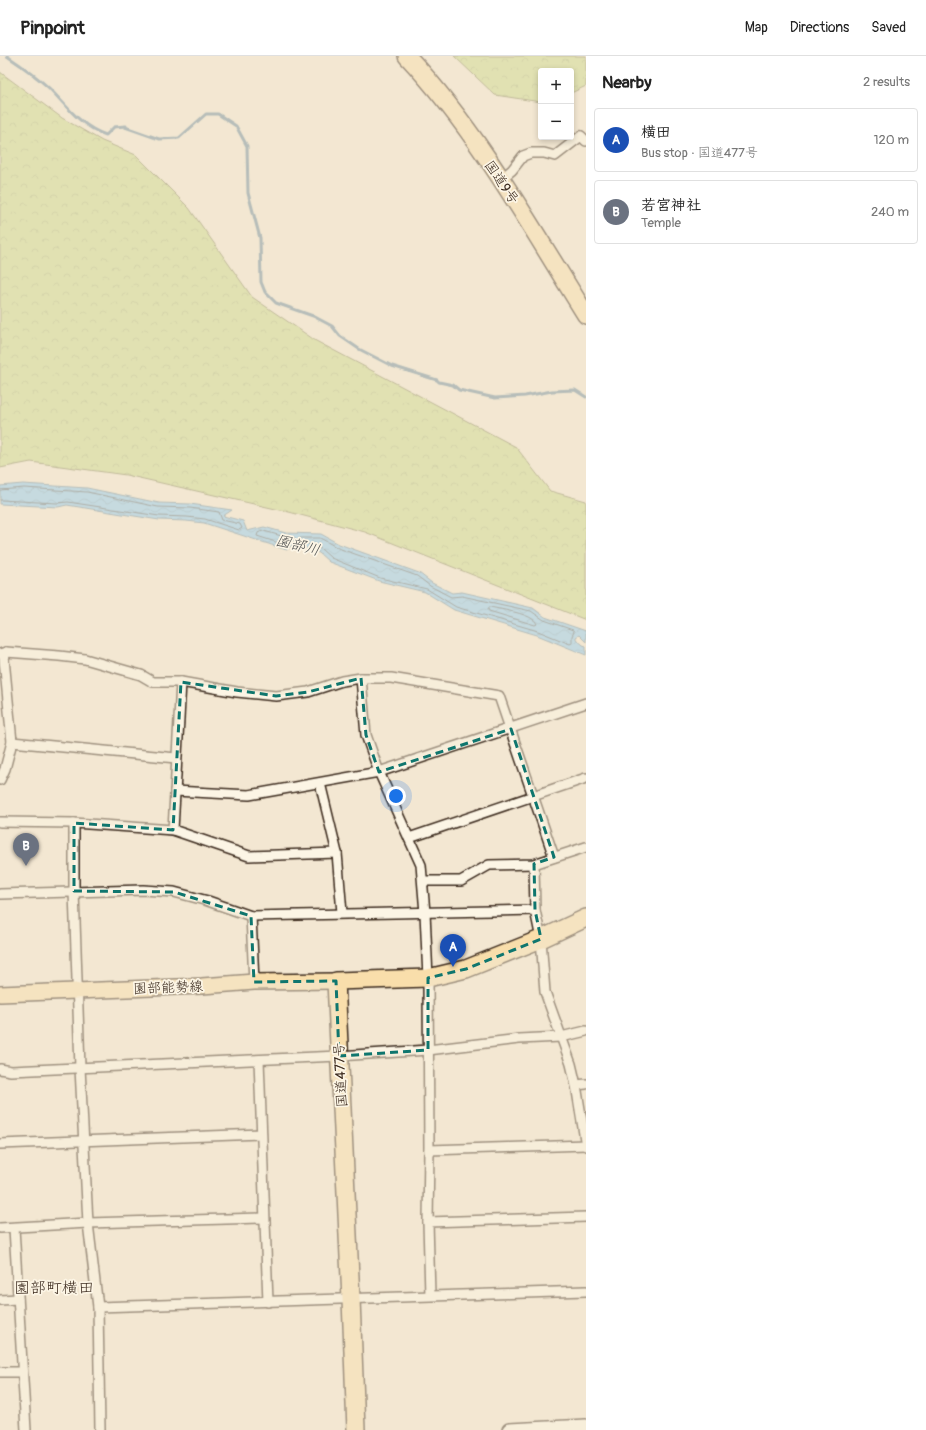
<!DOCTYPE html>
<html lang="en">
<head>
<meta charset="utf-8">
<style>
	body { margin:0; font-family:Pangolin,"Klee One",sans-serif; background:#f2f2f2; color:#222 }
	.controls { position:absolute; right:12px; top:12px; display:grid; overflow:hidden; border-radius:4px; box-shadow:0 2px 6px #0003 }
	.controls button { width:36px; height:36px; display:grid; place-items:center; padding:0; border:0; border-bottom:1px solid #e0e0e0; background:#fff; color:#222; font:20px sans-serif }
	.you { position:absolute; left:396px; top:740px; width:14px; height:14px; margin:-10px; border:3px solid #fff; border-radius:50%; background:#1a73e8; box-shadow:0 0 0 6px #1a73e833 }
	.badge { display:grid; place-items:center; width:26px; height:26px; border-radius:50%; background:#111827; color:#fff; font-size:13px; font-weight:700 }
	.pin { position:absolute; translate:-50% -33px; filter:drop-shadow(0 1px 2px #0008) }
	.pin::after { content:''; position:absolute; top:21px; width:14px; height:12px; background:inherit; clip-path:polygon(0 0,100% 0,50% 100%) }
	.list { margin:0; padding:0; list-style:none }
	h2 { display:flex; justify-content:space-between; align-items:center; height:52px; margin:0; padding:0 16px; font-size:17px }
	h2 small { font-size:13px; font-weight:400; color:#767676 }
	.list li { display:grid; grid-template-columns:26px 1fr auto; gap:12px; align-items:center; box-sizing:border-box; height:64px; margin:0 8px 8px; padding:0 8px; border:1px solid #e0e0e0; border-radius:4px }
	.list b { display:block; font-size:15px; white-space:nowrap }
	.list p { margin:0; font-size:13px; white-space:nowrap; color:#767676 }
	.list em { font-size:13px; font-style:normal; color:#767676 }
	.map { position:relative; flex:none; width:586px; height:1374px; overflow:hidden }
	header { display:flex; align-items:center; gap:24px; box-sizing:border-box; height:56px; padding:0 20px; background:#fff; border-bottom:1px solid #e0e0e0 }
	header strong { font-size:19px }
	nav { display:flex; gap:22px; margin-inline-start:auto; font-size:14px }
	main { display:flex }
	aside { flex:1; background:#fff }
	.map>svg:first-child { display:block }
	.forest { fill:url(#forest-crowns); stroke:#848256 }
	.water { fill:url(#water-waves); stroke:#6e8a9c }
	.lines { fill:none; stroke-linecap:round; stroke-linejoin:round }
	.shore { stroke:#5d6a72; stroke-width:1 }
	.stream { stroke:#6e8a9c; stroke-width:3 }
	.street-casing { stroke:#3b2a1e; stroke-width:12 }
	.secondary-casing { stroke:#3b2a1e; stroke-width:16 }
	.primary-casing { stroke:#3b2a1e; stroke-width:18 }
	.highway-casing { stroke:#3b2a1e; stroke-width:20 }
	.street { stroke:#fcf5e5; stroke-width:9 }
	.secondary { stroke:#fcf5e5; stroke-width:13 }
	.primary { stroke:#f9deab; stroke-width:15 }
	.highway { stroke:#f9deab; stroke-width:17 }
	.marked { fill:none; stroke:#0f766e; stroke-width:3; stroke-dasharray:8 5; stroke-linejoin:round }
	.labels { text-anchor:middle; stroke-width:3.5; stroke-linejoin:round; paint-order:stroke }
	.street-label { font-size:14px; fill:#3b2a1e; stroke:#fcf5e5 }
	.water-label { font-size:15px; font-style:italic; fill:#505252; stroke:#fcf5e5 }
	.quarter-label { font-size:16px; fill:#3b2a1e; stroke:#fcf5e5 }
</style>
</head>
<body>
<header>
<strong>Pinpoint</strong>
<nav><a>Map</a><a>Directions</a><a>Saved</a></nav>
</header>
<main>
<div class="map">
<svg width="586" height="1374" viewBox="0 0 586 1374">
	<defs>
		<pattern id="forest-crowns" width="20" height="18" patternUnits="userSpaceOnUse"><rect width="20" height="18" fill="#ccda8d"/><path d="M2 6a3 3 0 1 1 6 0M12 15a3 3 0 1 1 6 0" fill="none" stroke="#b0bb79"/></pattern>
		<pattern id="water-waves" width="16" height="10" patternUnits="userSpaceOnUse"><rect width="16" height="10" fill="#90caf0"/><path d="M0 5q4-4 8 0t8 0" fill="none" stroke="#7daecd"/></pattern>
	</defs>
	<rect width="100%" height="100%" fill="#f3e7d2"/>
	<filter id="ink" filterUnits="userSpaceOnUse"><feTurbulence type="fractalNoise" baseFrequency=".025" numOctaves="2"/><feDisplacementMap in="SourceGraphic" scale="8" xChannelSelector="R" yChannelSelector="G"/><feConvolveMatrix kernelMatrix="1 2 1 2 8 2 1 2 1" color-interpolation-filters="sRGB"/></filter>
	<g filter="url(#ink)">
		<!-- forest -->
		<g class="forest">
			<path d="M454,0h132v30l-15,7v-22h-30v31l-46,-7z"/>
			<path d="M0,16l62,46 40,23 34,14 53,53 63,89 64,44 200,106 34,44 36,10v119l-221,-88 -76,-20 -163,-37 -95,-13 -31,6z"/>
		</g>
		<!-- water -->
		<path class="water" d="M23,428l64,4 72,15 31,1 42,6 -9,6 20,5 4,10 17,-4 22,6 35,1 18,10 80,29 13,10 20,10 10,-1 71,16 12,9 41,14v11l-7,-7 -3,2v2l7,6 3,1v9l-49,-20 -83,-25 -29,-18 -46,-11 -50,-19 -10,-9 -21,-8 -8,1 -3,4 -83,-27 -18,-2 -27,-1 -92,-15 -9,2 -58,-3v-18z"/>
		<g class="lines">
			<!-- shore -->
			<g class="shore">
				<path d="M0,434l24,-2 63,4 71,15 32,1 29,4 3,8 18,4 2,4 -3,2 -34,-11 -18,-2 -28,-1 -91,-14 -11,1 -57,-3"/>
				<path d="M264,475l21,6h9l2,3 -11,5 -28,-9 1,-3z"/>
				<path d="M301,482h19l18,10 79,28 13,10 21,11 11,-1 69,15 13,9 29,10 1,2 -2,4v7l-2,1 -32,-13 -82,-24 -29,-18 -47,-11 -49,-20 -10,-9 -21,-8 -1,-2z"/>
				<path d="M490,551c12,3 42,6 47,17l-2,1 -46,-14 -1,-2z"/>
			</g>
			<!-- stream -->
			<path class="stream" d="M7,0c15,10 29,20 42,32 17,17 32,39 57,47l8,-8 12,-1 -1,1 34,12 20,-1 27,-24h12l18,12 11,20 1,47 12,45 1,44 4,10 11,11 37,13 19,10 8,10 19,13 33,17 45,14 2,2 14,3 6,5 36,8 30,-2 27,-5 23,-1 11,7"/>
			<defs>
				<g id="street">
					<path d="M501,123l11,-9 11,-14 8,-3h13l11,3 26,-20 5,5"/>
					<path d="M0,598l6,-2 53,4 26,3 56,16 12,7h28l56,10 39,4 32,-4 34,-11 19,-3h30l108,18 55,161"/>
					<path d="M361,622l5,57 13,37 42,93 4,48 3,65 1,172 -1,72 2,73"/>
					<path d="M12,686l164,16"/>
					<path d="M0,724l5,-11 7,-27 -8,-83 2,-7"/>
					<path d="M320,727l17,70 5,60"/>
					<path d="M175,735l74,4 130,-23 207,-69"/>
					<path d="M0,766l74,1 99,7 76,26 88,-3"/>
					<path d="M74,767v68l6,177 8,155 10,84 2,123"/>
					<path d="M173,774l8,-148"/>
					<path d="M409,782l177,-60"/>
					<path d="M534,808l1,46 6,29 4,53 26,72 5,21 10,61"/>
					<path d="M423,825h38l28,-16 45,-1 52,-17"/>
					<path d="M0,838l143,-4 31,2 34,9 43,15 284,-6"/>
					<path d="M251,860l3,66"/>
					<path d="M259,1004l9,242"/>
					<path d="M0,1013l11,2 328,-15 89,-6 91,-11 42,-2 25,-6"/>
					<path d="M576,1029l10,-1"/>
					<path d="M0,1088l261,-10"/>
					<path d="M429,1094l157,-5"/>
					<path d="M428,1166l158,-5"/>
					<path d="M0,1172l88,-5 176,-5"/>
					<path d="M14,1172l12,202"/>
					<path d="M0,1244l18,-1"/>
					<path d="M98,1251l488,-16"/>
					<path d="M0,1316h22"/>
				</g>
				<path id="secondary" d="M509,1374l77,-4"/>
				<path id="primary" d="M0,938l202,-8 52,-4 82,-1"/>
				<g id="highway">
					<path d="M407,0c71,76 124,171 179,259"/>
					<path d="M356,1374l-5,-131 -15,-318 92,-3 38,-9 75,-30 45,-21"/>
				</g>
			</defs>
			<!-- street casing -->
			<use href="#street" class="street-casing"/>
			<!-- secondary casing -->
			<use href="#secondary" class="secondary-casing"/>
			<!-- primary casing -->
			<use href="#primary" class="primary-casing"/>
			<!-- highway casing -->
			<use href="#highway" class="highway-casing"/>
			<!-- street -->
			<use href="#street" class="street"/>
			<!-- secondary -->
			<use href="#secondary" class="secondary"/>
			<!-- primary -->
			<use href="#primary" class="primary"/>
			<!-- highway -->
			<use href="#highway" class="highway"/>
		</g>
	</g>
	<!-- marked area -->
	<path d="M0 0H586V1374H0ZM361,622l5,57 13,37 132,-43 43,128 -20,7 1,46 6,29 -75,30 -38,9v72l-89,6 -3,-75 -82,1 -3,-66 -77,-24 -100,-1v-68l99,7 8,-148 95,14 32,-4z" fill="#f3e7d2" fill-opacity=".55" fill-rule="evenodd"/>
	<path class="marked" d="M361,622l5,57 13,37 132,-43 43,128 -20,7 1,46 6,29 -75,30 -38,9v72l-89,6 -3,-75 -82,1 -3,-66 -77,-24 -100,-1v-68l99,7 8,-148 95,14 32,-4z"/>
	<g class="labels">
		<!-- street labels -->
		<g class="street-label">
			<text transform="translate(502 126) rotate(56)" y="5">国道9号</text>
			<text transform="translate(168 931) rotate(-2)" y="5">園部能勢線</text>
			<text transform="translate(340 1019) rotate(-93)" y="5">国道477号</text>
		</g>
		<!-- water labels -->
		<g class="water-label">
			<text transform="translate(298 489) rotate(14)" y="5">園部川</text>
		</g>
		<!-- quarter labels -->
		<g class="quarter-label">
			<text x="54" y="1237">園部町横田</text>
		</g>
	</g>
</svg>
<div class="controls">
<button>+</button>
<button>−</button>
</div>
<div class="you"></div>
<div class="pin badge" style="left:453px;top:911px;background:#1a4fb4">A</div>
<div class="pin badge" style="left:26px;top:810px;background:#6b7280">B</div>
</div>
<aside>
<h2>Nearby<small>2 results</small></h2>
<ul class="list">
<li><span class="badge" style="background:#1a4fb4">A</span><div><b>横田</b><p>Bus stop · 国道477号</p></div><em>120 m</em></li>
<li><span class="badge" style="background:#6b7280">B</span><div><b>若宮神社</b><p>Temple</p></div><em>240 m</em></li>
</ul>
</aside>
</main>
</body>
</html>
